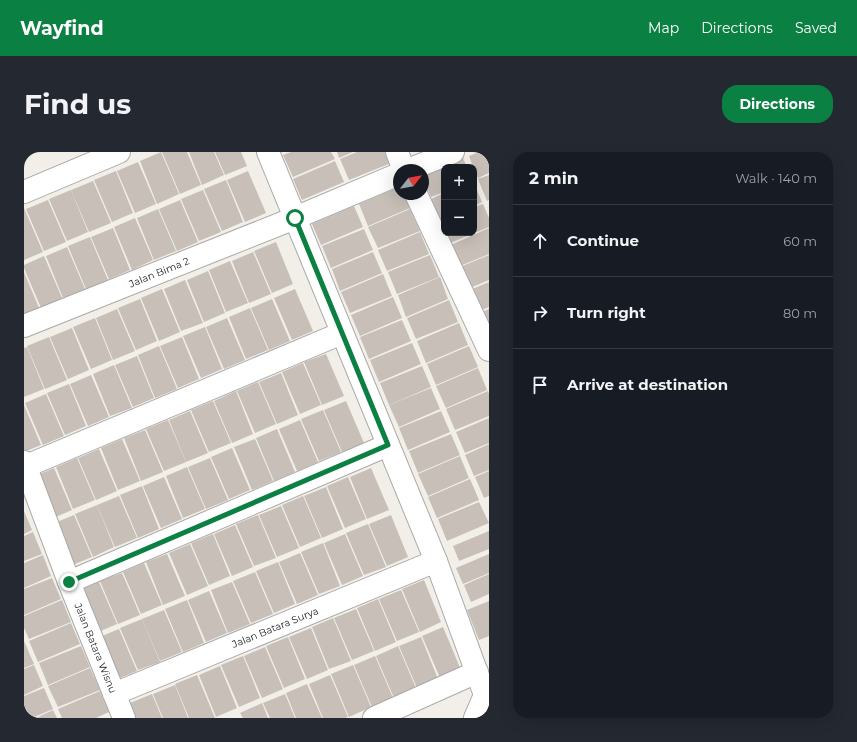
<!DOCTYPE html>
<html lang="en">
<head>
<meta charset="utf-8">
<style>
	body { margin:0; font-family:Montserrat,sans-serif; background:#242831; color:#f1f3f6 }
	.controls { position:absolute; right:12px; top:12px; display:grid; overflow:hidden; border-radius:8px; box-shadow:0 4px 16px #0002 }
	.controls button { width:36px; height:36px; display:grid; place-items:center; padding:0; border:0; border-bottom:1px solid #363941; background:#171b24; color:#f1f3f6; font:20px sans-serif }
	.compass { position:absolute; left:369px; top:12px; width:36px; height:36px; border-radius:50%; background:#171b24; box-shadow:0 4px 16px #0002; rotate:59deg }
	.stop { position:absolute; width:12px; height:12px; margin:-9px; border:3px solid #0b8043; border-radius:50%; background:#fff }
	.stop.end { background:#0b8043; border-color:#fff; box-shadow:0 1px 4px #0008 }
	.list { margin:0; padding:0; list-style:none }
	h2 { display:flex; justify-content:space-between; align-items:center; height:52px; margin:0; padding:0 16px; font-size:17px }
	h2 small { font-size:13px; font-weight:400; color:#9ea1a6 }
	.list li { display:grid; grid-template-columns:26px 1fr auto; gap:12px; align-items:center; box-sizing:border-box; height:72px; padding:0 16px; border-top:1px solid #363941 }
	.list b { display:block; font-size:15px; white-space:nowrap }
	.list em { font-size:13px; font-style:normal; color:#9ea1a6 }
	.icon { flex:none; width:22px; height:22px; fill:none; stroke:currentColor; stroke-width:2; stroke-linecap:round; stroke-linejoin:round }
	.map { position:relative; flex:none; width:465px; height:566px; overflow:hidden; border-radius:16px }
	header { display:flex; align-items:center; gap:24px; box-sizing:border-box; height:56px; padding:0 20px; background:#0b8043; color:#fff }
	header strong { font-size:19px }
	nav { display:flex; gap:22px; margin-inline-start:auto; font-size:14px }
	.intro { display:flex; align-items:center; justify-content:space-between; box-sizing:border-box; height:96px; padding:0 24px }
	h1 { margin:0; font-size:28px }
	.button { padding:10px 18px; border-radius:16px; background:#0b8043; color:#fff; font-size:14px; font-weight:700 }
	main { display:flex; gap:24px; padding:0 24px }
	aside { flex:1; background:#171b24; border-radius:16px; box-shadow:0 4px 16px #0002 }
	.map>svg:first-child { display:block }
	.building { fill:#c7bfb8 }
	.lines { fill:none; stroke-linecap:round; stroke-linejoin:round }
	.minor-casing { stroke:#a9a9a9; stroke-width:24 }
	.minor { stroke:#fff; stroke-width:22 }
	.route { stroke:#0b8043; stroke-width:5 }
	.labels { text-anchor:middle; stroke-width:3; stroke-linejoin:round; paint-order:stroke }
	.street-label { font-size:10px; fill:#222; stroke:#fff }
</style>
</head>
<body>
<header>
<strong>Wayfind</strong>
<nav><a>Map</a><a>Directions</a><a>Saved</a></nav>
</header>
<div class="intro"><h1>Find us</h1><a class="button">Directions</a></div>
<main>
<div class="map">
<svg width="465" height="566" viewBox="0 0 465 566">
	<rect width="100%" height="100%" fill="#f2efe9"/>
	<!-- building -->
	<g class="building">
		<path d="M137,0l18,42 -22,10 -17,-43z"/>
		<path d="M138,0h25l14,33 -21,9z"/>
		<path d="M165,0h25l10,23 -22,10z"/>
		<path d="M191,0h26l6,14 -22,9z"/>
		<path d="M267,0h40l4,7 -42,18 -10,-22z"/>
		<path d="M313,0h16l-14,6z"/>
		<path d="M333,0h29l5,11 -42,17 -9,-21z"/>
		<path d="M455,0h10v21l-11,5 -4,-9v-2h-1l-4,-11z"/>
		<path d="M439,6l4,9h-23v25l-13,5 -8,-18v-4z"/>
		<path d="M311,9l9,21 -42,18 -9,-21z"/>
		<path d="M114,10l18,42 -21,9 -18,-42z"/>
		<path d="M92,19l17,42 -21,9 -18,-42z"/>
		<path d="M224,19l18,42 -21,9 -18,-42z"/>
		<path d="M465,23v25l-2,1 -9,-22z"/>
		<path d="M202,28l17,42 -21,9 -18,-42z"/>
		<path d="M69,29l18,42 -22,9 -18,-42z"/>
		<path d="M450,31l8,19 -8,4z"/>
		<path d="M375,35v7h5l6,14 -42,18 -9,-22z"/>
		<path d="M47,38l17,42 -21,9 -18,-42z"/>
		<path d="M179,38l18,42 -22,9 -18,-42z"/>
		<path d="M420,41v26l-4,1 -9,-21z"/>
		<path d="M24,48l18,42 -22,9 -18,-42z"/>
		<path d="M156,48l18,42 -21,9 -18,-42z"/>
		<path d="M459,52l6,14v9l-39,16 -4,-10h28v-26z"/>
		<path d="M330,54l9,21 -42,18 -9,-21z"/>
		<path d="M0,56l19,44 -19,8z"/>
		<path d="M134,57l18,42 -22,9 -17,-42z"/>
		<path d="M386,57l10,22 -42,17 -10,-21z"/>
		<path d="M111,66l18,42 -21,10 -18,-43z"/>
		<path d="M89,76l17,42 -21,9 -18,-42z"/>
		<path d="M465,76v26l-29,12 -9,-21z"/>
		<path d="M340,77l9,21 -42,18 -9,-22z"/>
		<path d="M396,80l9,22 -42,17 -9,-21z"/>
		<path d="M66,85l18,43 -22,9 -18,-43z"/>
		<path d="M252,90l17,42 -21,9 -18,-42z"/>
		<path d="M43,95l18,42 -22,9 -17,-42z"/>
		<path d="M229,100l18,42 -22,9 -17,-42z"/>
		<path d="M349,100l9,21 -42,18 -8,-22z"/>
		<path d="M406,103l9,22 -42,17 -9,-22z"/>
		<path d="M465,103v25l-19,8 -10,-21z"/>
		<path d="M20,104l18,42 -21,10 -17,-40v-3z"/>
		<path d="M206,109l18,42 -22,9 -17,-42z"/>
		<path d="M184,119l17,42 -21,9 -17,-42z"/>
		<path d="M0,120l15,36 -15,7z"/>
		<path d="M359,122l9,22 -42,17 -9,-21z"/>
		<path d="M416,125l8,22 -42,18 -8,-22z"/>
		<path d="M161,128l18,43 -22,8 -17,-42z"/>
		<path d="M465,130v25l-10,4 -9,-21z"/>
		<path d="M138,137l18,43 -21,9 -18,-43z"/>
		<path d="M271,137l18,42 -21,9 -18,-42z"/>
		<path d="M369,145l9,21 -42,18 -9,-21z"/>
		<path d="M116,147l17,42 -21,9 -18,-42z"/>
		<path d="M248,147l18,42 -21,9 -18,-42z"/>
		<path d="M425,148l9,22 -42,17 -9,-21z"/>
		<path d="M226,156l18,42 -22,9 -17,-42z"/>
		<path d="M93,157l18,42 -22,9 -17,-42z"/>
		<path d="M465,157v26l-9,-22z"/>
		<path d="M71,166l17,42 -21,9 -18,-42z"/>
		<path d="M203,166l18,42 -21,9 -18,-42z"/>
		<path d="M378,168l9,21 -42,18 -9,-22z"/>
		<path d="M435,171l9,22 -42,18 -9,-22z"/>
		<path d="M181,175l17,42 -21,9 -18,-42z"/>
		<path d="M48,176l17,42 -21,9 -18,-42z"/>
		<path d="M25,185l18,43 -22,9 -18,-43z"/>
		<path d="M158,185l17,42 -21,9 -18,-42z"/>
		<path d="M388,191l9,21 -42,18 -9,-22z"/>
		<path d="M135,194l18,43 -22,9 -17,-43z"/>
		<path d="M445,194l9,21 -42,18 -9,-21z"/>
		<path d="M3,195l17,42 -20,8v-49z"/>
		<path d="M302,202l18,42 -22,9 -18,-43z"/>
		<path d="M113,204l17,42 -21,9 -18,-42z"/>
		<path d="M279,211l18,42 -21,9 -18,-42z"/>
		<path d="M90,213l18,43 -22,8 -17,-42z"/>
		<path d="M398,214l9,21 -42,18 -9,-22z"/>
		<path d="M454,216l9,22 -41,18 -10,-22z"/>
		<path d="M257,221l17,42 -21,9 -18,-42z"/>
		<path d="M67,223l18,42 -21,9 -18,-42z"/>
		<path d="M234,230l18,42 -21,9 -18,-42z"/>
		<path d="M45,232l17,42 -21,9 -18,-42z"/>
		<path d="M407,236l9,21 -41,18 -10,-22z"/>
		<path d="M212,239l17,43 -21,9 -18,-42z"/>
		<path d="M464,239l1,3v22l-34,14 -9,-21z"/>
		<path d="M22,242l18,42 -21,9 -18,-42z"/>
		<path d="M189,249l18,42 -22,9 -18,-42z"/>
		<path d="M322,249l18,42 -22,9 -18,-42z"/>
		<path d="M0,253l17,40 -17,7z"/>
		<path d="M299,258l18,42 -22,9 -18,-42z"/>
		<path d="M166,259l18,42 -22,9 -17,-42z"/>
		<path d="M417,259l9,21 -42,18 -9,-22z"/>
		<path d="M465,266v25l-24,10 -9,-21z"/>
		<path d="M144,268l18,42 -22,9 -18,-42z"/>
		<path d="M276,268l18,42 -21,9 -18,-42z"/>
		<path d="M253,277l18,43 -21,9 -18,-43z"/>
		<path d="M121,278l18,42 -22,9 -17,-43z"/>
		<path d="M427,282l9,21 -42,18 -9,-22z"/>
		<path d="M98,287l18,42 -22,9 -17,-42z"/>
		<path d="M231,287l18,42 -21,9 -18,-43z"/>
		<path d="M465,292v26l-15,6 -9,-21z"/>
		<path d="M208,296l18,42 -21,9 -18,-42z"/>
		<path d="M75,297l18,42 -21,9 -18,-42z"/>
		<path d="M436,304l9,22 -41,18 -10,-22z"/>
		<path d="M53,306l18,42 -22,9 -17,-42z"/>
		<path d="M186,306l18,42 -22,9 -18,-42z"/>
		<path d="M163,315l18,42 -22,9 -17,-42z"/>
		<path d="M30,316l18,42 -21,9 -18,-42z"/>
		<path d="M347,316l18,42 -22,9 -17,-42z"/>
		<path d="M465,319v25l-5,2 -9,-21z"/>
		<path d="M140,325l18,42 -21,9 -18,-42z"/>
		<path d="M324,325l18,42 -21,9 -18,-42z"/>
		<path d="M446,327l9,21 -42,18 -9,-21z"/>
		<path d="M118,334l17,43 -21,9 -18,-43z"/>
		<path d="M302,335l17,42 -21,9 -18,-42z"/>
		<path d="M95,344l18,42 -22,9 -18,-42z"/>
		<path d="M279,344l18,42 -21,9 -18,-42z"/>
		<path d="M455,350l10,21 -42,18 -9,-22z"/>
		<path d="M73,353l17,42 -21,10 -18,-43z"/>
		<path d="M257,354l18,42 -22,9 -18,-42z"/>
		<path d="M0,359l8,19 -8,4z"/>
		<path d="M50,363l18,42 -22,9 -18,-42z"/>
		<path d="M234,363l18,43 -22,8 -18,-42z"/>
		<path d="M367,363l17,42 -21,9 -18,-42z"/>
		<path d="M344,372l18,43 -22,8 -18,-42z"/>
		<path d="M211,373l18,42 -21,9 -18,-42z"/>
		<path d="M465,379v18l-30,12 -6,-15z"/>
		<path d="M9,380l9,22 -18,7v-25z"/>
		<path d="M189,382l17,42 -21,9 -18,-42z"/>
		<path d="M321,382l18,42 -21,9 -18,-42z"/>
		<path d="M299,391l17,43 -21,8 -18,-42z"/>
		<path d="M166,392l18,42 -21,9 -18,-42z"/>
		<path d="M276,401l18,42 -21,9 -18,-42z"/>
		<path d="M143,402l18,42 -22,9 -17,-43z"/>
		<path d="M465,402v19l-26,11 -7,-16z"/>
		<path d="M19,403l8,21 -27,12v-25z"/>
		<path d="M254,410l17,42 -21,9 -18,-42z"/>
		<path d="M120,411l18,42 -21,9 -18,-42z"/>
		<path d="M231,420l18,42 -22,9 -18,-42z"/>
		<path d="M98,421l18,42 -22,9 -18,-43z"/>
		<path d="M465,422v20l-18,8 -7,-17z"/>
		<path d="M28,426l9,21 -37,16v-26z"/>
		<path d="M400,428l17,42 -21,10 -18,-43z"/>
		<path d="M75,430l18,42 -21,9 -18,-42z"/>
		<path d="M208,430l18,42 -22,9 -17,-43z"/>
		<path d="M377,438l18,42 -22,9 -18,-42z"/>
		<path d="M185,439l18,42 -21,9 -18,-42z"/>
		<path d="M354,447l18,43 -21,9 -18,-43z"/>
		<path d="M38,448l9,22 -42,17 -5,-11v-12z"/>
		<path d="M163,448l17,43 -21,9 -18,-43z"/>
		<path d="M465,449v35l-10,4 -12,-30z"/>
		<path d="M332,457l18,42 -22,9 -18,-42z"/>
		<path d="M140,458l18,42 -22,9 -18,-42z"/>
		<path d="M309,466l18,43 -22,8 -17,-42z"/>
		<path d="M118,467l18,43 -22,8 -18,-42z"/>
		<path d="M47,471l9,21 -42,18 -9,-21z"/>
		<path d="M419,475l18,43 -21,8 -18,-42z"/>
		<path d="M287,476l17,42 -21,9 -18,-42z"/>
		<path d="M95,477l18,42 -22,9 -18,-42z"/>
		<path d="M264,485l17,42 -21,9 -18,-42z"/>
		<path d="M397,485l17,42 -21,9 -18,-42z"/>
		<path d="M0,489l10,23 -10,4z"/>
		<path d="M57,494l9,21 -42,18 -9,-22z"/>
		<path d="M374,494l18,42 -22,10 -18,-42z"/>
		<path d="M241,495l18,42 -21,9 -18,-42z"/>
		<path d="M219,504l17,42 -21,9 -18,-42z"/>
		<path d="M351,504l18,42 -21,9 -18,-42z"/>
		<path d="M10,513l9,21 -19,9v-26z"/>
		<path d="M329,513l18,42 -22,10 -18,-43z"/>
		<path d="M196,514l17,42 -21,9 -17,-42z"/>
		<path d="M66,516l10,22 -42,17 -10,-21z"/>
		<path d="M173,523l18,43h-26l-14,-34z"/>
		<path d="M306,523l18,42 -3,1h-22l-14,-34z"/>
		<path d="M283,532l15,34h-26l-10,-25z"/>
		<path d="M151,533l13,33h-25l-10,-24z"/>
		<path d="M20,536l9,21 -21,9h-8v-22z"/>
		<path d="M76,539l9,21 -13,6h-34l-4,-9z"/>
		<path d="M128,542l10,24h-26l-6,-15z"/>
		<path d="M261,542l10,24h-25l-7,-15z"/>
		<path d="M238,551l6,15h-25l-3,-5z"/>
		<path d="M29,558l4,8h-21z"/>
	</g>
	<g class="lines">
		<defs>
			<g id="minor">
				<path d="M244,0l168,409 49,134"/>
				<path d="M373,0l7,18"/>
				<path d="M384,18l45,-18"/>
				<path d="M0,40l95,-40"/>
				<path d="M392,42l73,156"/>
				<path d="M0,174l271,-108 104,-44"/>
				<path d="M0,310l45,120 55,136"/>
				<path d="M0,315l318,-134"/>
				<path d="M45,430l319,-137"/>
				<path d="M90,542l322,-133"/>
				<path d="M350,566l103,-46"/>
				<path d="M451,566l10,-23 4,-3"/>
			</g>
		</defs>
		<!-- minor casing -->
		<use href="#minor" class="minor-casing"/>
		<!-- minor -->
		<use href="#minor" class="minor"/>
	</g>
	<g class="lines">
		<!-- route -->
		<path class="route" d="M45,430l319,-137 -93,-227"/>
	</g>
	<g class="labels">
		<!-- street labels -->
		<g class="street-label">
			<text transform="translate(135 120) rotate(-22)" y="4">Jalan Bima 2</text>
			<text transform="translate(251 475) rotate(-22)" y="4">Jalan Batara Surya</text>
			<text transform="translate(72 496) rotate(68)" y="4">Jalan Batara Wisnu</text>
		</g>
	</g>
</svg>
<div class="controls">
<button>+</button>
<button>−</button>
</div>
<svg class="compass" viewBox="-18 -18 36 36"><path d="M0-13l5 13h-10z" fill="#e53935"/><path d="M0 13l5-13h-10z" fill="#9ea1a6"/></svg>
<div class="stop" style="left:271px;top:66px"></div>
<div class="stop end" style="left:45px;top:430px"></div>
</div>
<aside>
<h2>2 min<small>Walk · 140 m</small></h2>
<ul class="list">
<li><svg class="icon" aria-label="ahead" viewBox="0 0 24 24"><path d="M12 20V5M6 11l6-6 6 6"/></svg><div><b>Continue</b></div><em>60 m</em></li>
<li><svg class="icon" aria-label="right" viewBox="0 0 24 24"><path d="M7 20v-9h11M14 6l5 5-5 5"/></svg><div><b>Turn right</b></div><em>80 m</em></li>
<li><svg class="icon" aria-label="arrive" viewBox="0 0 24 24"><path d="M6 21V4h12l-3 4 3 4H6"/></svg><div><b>Arrive at destination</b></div></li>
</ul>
</aside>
</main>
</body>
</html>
